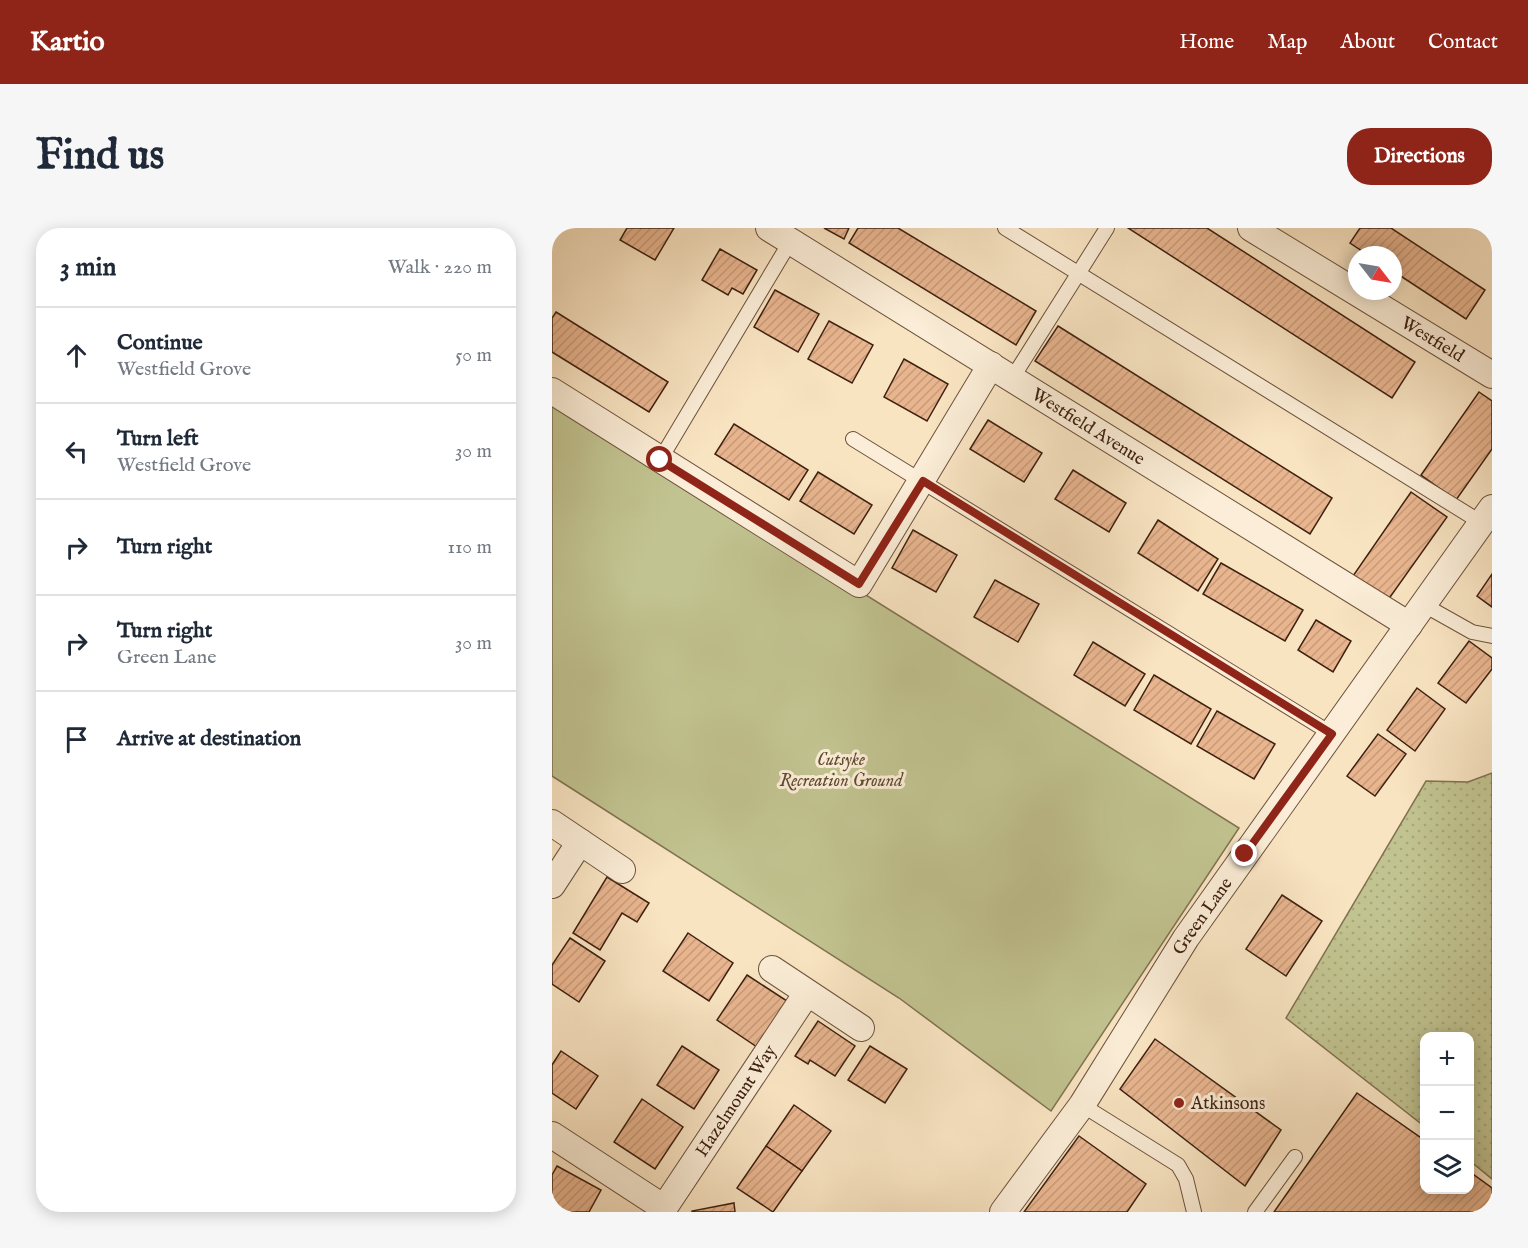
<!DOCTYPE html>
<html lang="en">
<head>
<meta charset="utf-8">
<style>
	body { margin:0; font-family:"IM FELL English",serif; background:#f6f6f7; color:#1f2937 }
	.controls { position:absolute; right:18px; bottom:18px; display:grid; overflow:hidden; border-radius:12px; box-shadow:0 3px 15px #0003 }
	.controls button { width:54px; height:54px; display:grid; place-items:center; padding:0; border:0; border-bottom:2px solid #e0e1e3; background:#fff; color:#1f2937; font:30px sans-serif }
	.compass { position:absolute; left:796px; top:18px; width:54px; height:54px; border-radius:50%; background:#fff; box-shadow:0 3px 15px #0003; rotate:121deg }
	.stop { position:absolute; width:18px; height:18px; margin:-14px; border:4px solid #8f2418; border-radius:50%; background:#fff }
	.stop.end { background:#8f2418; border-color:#fff; box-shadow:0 2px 6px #0008 }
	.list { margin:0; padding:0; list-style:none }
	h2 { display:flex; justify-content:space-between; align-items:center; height:78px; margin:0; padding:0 24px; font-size:26px }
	h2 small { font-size:20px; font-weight:400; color:#747a83 }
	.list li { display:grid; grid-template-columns:39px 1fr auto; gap:18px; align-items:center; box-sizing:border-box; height:96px; padding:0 24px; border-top:2px solid #e0e1e3 }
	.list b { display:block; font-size:22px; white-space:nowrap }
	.list p { margin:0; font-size:20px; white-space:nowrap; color:#747a83 }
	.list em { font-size:20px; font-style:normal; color:#747a83 }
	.icon { flex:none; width:33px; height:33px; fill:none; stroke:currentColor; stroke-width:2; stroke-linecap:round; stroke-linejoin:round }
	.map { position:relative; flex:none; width:940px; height:984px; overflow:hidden; border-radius:24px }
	header { display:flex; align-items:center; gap:36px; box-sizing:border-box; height:84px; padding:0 30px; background:#8f2418; color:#fff }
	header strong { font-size:28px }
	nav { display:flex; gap:33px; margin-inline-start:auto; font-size:21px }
	.intro { display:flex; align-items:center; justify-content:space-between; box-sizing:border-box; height:144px; padding:0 36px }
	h1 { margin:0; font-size:42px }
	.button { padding:15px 27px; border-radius:24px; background:#8f2418; color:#fff; font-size:21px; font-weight:700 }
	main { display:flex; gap:36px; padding:0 36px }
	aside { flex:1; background:#fff; border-radius:24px; box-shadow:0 3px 15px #0003 }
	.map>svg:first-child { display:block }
	.grass { fill:url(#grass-dots); stroke:#807250; stroke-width:1.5 }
	.green { fill:#c1c390; stroke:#807250; stroke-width:1.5 }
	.building { fill:url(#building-hatch); stroke:#3e2111; stroke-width:1.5 }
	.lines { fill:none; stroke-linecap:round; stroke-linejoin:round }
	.lane-casing { stroke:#6d523d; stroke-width:16 }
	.street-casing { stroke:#6d523d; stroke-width:28 }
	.lane { stroke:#fbedd7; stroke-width:14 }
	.street { stroke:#fbedd7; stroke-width:26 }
	.route { stroke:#8f2418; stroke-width:8 }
	.poi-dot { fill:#8f2418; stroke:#fbedd7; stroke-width:2 }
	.labels { text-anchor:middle; stroke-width:6; stroke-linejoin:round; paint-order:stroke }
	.street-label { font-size:18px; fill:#3e2111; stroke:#fbedd7 }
	.park-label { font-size:18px; font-style:italic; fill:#5f4a31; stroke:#fbedd7 }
	.poi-label { font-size:18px; fill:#3e2111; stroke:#fbedd7; text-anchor:start }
</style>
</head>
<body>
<header>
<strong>Kartio</strong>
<nav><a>Home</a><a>Map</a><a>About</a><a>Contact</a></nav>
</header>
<div class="intro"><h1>Find us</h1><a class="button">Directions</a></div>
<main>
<aside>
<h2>3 min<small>Walk · 220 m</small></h2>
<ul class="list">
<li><svg class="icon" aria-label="ahead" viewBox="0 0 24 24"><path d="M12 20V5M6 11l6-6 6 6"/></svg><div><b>Continue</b><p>Westfield Grove</p></div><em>50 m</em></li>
<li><svg class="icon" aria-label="left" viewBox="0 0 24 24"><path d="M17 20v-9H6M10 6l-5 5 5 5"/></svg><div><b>Turn left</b><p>Westfield Grove</p></div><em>30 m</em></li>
<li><svg class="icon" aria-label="right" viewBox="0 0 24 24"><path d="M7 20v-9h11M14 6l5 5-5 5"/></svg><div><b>Turn right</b></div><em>110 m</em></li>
<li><svg class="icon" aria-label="right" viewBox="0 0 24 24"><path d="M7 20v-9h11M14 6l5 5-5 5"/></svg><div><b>Turn right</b><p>Green Lane</p></div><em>30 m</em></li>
<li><svg class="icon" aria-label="arrive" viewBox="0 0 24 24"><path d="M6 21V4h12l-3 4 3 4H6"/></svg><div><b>Arrive at destination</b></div></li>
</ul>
</aside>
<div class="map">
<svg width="940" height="984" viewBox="0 0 940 984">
	<defs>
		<pattern id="grass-dots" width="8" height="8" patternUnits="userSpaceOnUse" patternTransform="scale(1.5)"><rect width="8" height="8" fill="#c1c390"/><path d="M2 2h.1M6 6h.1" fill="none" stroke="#a7a77b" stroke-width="1.8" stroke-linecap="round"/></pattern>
		<pattern id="building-hatch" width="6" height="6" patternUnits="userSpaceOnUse" patternTransform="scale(1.5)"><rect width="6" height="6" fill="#e8b58f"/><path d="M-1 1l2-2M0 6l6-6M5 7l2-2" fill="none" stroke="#c89b7a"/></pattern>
	</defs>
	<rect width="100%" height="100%" fill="#f9e4c2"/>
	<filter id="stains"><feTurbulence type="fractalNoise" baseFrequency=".00333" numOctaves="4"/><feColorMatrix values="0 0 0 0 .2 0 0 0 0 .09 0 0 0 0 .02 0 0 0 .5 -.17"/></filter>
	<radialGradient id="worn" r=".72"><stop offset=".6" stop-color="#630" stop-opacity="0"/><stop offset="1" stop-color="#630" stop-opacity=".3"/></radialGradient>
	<!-- grass -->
	<path class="grass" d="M940,545v406l-22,-18v-125h-46v90l-138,-108 140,-237 42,1z"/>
	<!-- green -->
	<path class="green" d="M0,171l687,429 -188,283 -152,-113 -347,-222z"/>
	<!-- building -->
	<g class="building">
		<path d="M75,0h47l-19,32 -35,-20z"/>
		<path d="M272,0h25l-5,11z"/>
		<path d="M306,0h40l138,83 -20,34 -167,-102z"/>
		<path d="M576,0h79l208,134 -23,36z"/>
		<path d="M808,0h31l94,62 -19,29 -73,-48v-16h-25l-18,-12z"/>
		<path d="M168,21l37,21 -14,24 -11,-6 -4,7 -26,-15z"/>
		<path d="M223,62l44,24 -21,38 -44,-25z"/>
		<path d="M4,84l112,70 -19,30 -97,-60v-34z"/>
		<path d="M277,93l44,24 -21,38 -44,-24z"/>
		<path d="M506,98l274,172 -22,36 -275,-173z"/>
		<path d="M352,131l44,25 -21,37 -43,-24z"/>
		<path d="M927,164l13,9v48l-36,51 -35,-25z"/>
		<path d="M436,192l54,33 -18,29 -54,-33z"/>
		<path d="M182,196l74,46 -19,30 -74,-46z"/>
		<path d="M521,242l53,33 -17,29 -54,-33z"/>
		<path d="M266,244l54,33 -18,29 -54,-33z"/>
		<path d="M859,264l36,25 -59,83 -35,-24z"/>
		<path d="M606,292l60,39 -20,32 -60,-38z"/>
		<path d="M361,302l44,25 -21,37 -44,-24z"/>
		<path d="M669,335l82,47 -18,31 -82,-47z"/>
		<path d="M940,346v33l-15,-11z"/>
		<path d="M443,352l44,24 -21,38 -44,-25z"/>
		<path d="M764,392l35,21 -18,31 -35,-22z"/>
		<path d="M917,413l23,17v11l-26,34 -28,-20z"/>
		<path d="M541,414l52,32 -20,32 -51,-31z"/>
		<path d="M602,447l57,34 -20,35 -57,-34z"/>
		<path d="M865,460l28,21 -30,42 -28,-21z"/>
		<path d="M665,483l58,33 -21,35 -57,-33z"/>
		<path d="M826,506l28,20 -31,42 -28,-20z"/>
		<path d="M55,649l42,26 -12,19 -15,-9 -22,37 -27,-17z"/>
		<path d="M730,667l40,26 -36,55 -40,-27z"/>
		<path d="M136,705l45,30 -24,38 -46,-30z"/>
		<path d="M18,710l35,23 -26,41 -27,-18v-19z"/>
		<path d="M195,747l40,26 -30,46 -40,-27z"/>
		<path d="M266,793l37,25 -20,30 -25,-16 -2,4 -13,-8z"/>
		<path d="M603,811l126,91 -36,56 -125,-97z"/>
		<path d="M130,818l37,24 -25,39 -37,-24z"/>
		<path d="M318,818l37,23 -22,34 -37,-23z"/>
		<path d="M9,823l37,25 -22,33 -24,-16v-28z"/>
		<path d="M805,865l67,47v50h46v-18l22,16v19l-3,5h-215z"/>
		<path d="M90,871l41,28 -28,42 -41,-27z"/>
		<path d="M242,877l37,26 -29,40 -36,-25z"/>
		<path d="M527,908l67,48 -19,28h-103z"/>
		<path d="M214,918l36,25 -29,41 -36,-24z"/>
		<path d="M5,938l44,24 -12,22h-37v-37z"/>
		<path d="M182,975l1,9h-43v-1z"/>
	</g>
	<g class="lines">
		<defs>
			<g id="lane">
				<path d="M453,0l477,295"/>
				<path d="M461,149l94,-149"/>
				<path d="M301,211l479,295"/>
				<path d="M108,232l130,-218"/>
				<path d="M872,377l48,27 20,4"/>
				<path d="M530,877l96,60 8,14 8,33"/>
				<path d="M703,984l40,-55"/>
			</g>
			<g id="street">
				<path id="s1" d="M217,0l640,397"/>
				<path id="s2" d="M699,0l241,147"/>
				<path d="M0,163l307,193 132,-219"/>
				<path d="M0,595l70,47"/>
				<path d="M0,657l28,-43"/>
				<path d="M220,741l89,59"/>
				<path d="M0,907l112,73v4"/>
				<path id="s3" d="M112,980l143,-215"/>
				<path id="s4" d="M451,984l79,-107 104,-167 306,-430"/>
			</g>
		</defs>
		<!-- lane casing -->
		<use href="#lane" class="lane-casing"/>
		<!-- street casing -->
		<use href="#street" class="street-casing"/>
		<!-- lane -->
		<use href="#lane" class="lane"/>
		<!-- street -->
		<use href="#street" class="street"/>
	</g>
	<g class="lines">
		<!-- route -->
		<path class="route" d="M108,232l199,124 64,-103 409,253 -87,120"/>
	</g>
	<!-- markers -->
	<circle class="poi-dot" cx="627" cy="875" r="6"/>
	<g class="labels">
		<!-- street labels -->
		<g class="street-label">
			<text dy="6" stroke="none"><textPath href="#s2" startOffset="213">Westfield</textPath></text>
			<text dy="6" stroke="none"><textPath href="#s1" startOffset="376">Westfield Avenue</textPath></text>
			<text dy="6" stroke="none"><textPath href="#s4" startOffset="357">Green Lane</textPath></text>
			<text dy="6" stroke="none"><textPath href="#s3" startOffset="129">Hazelmount Way</textPath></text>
		</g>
		<!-- park labels -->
		<g class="park-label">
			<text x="289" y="537">Cutsyke<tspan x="289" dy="21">Recreation Ground</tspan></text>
		</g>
		<!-- poi labels -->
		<g class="poi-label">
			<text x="639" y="881">Atkinsons</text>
		</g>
	</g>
	<rect width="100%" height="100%" filter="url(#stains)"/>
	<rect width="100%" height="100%" fill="url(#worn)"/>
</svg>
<div class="controls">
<button>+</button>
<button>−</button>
<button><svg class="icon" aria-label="layers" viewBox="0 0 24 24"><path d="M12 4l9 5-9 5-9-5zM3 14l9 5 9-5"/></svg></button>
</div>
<svg class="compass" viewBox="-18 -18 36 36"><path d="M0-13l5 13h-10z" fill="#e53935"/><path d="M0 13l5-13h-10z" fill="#747a83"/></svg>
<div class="stop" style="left:108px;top:232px"></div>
<div class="stop end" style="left:693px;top:626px"></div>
</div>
</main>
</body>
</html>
